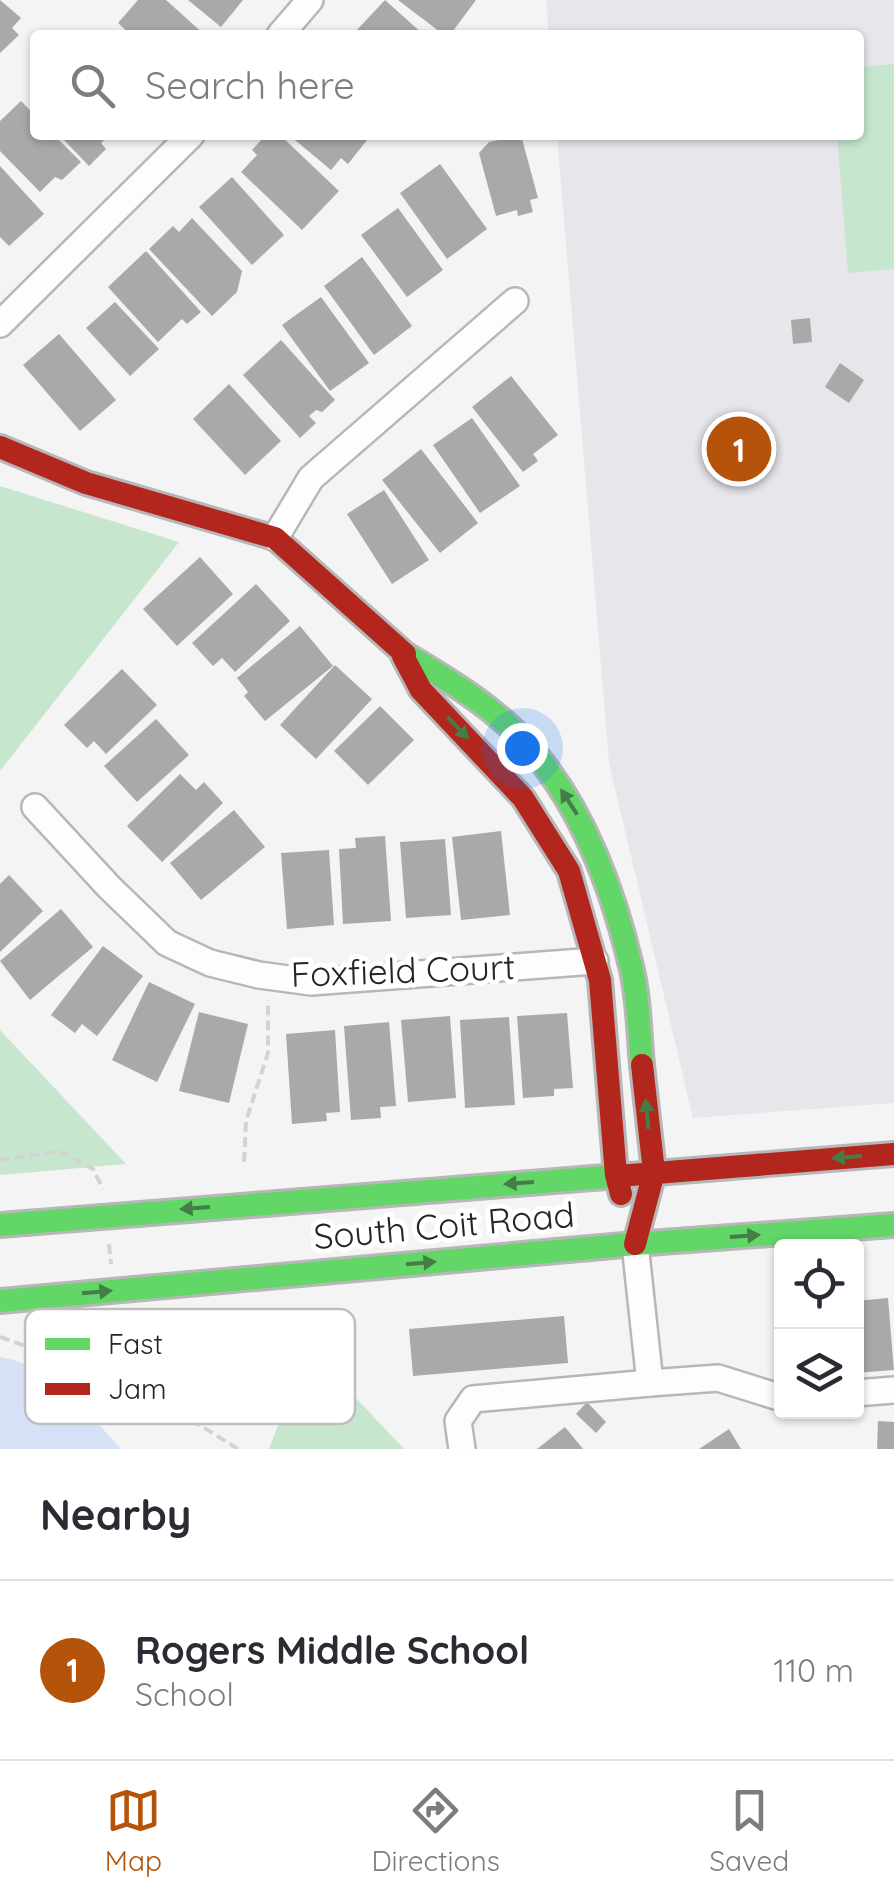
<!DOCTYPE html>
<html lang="en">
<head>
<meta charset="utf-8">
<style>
	body { margin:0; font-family:Quicksand,sans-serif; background:#f2f2f3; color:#2b2b33 }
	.controls { position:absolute; right:30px; bottom:30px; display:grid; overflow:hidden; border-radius:10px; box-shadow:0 2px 8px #0004 }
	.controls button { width:90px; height:90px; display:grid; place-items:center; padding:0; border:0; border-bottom:2px solid #e1e1e2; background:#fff; color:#2b2b33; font:50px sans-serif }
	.you { position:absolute; left:522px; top:748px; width:35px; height:35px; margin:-25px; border:8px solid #fff; border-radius:50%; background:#1a73e8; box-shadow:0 0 0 15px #1a73e833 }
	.badge { display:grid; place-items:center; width:65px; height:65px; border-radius:50%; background:#b45309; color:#fff; font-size:32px; font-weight:700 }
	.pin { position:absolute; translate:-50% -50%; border:5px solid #fff; box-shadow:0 2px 10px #0006 }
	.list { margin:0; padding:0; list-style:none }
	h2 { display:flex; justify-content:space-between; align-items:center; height:130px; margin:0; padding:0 40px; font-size:42px }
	h2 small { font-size:32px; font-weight:400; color:#7c7c81 }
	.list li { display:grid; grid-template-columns:65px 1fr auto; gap:30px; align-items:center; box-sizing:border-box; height:180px; padding:0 40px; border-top:2px solid #e1e1e2 }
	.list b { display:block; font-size:38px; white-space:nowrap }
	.list p { margin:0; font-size:32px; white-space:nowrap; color:#7c7c81 }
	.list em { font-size:32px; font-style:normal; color:#7c7c81 }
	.icon { flex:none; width:55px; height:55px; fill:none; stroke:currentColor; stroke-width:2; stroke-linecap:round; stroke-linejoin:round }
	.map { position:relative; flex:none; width:894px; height:1449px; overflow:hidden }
	.search { position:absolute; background:#fff; box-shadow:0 2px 8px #0004; left:30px; right:30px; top:30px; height:110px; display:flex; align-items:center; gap:25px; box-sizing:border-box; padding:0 35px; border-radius:10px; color:#7c7c81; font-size:38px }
	.sheet { height:310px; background:#fff }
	nav { display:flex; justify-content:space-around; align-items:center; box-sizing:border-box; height:140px; border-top:2px solid #e1e1e2; background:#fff; font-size:28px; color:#7c7c81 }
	nav a { display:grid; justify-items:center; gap:5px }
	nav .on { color:#b45309 }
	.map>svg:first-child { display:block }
	.built { fill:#e6e6eb }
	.green { fill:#c7e6ce }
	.water { fill:#d6e1f8 }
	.building { fill:#a9a9a9 }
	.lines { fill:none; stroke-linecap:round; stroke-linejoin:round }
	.street-casing { stroke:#b7b7b7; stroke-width:30 }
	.fast-casing { stroke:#b7b7b7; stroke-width:28 }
	.jam-casing { stroke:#b7b7b7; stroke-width:28 }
	.path { stroke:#d3d3d3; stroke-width:4; stroke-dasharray:10 5; stroke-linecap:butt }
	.street { stroke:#fdfdfd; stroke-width:25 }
	.fast { stroke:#63d668; stroke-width:22 }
	.jam { stroke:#b3261e; stroke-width:22 }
	.oneway { fill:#447e46 }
	.labels { text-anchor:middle; stroke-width:10; stroke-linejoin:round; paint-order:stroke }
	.street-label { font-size:35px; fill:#252525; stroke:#fff }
	.key { fill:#fff; stroke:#bebebe; stroke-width:2.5 }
	.key-label { font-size:28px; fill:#252525 }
</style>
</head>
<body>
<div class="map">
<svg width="894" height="1449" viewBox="0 0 894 1449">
	<rect width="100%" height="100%" fill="#f4f4f4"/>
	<!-- built -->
	<path class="built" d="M546,0h348v1103l-201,15 -84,-355 -52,-628h302v-100h-310z"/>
	<!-- green -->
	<g class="green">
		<path d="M894,64v205l-46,4 -11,-138h22v-68z"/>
		<path d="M0,486l179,56 -179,229z"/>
		<path d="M0,1030l126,134 -126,11z"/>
		<path d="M308,1347l96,102h-135z"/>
	</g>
	<!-- water -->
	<path class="water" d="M0,1357c54,9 86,54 121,92h-121z"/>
	<!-- building -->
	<g class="building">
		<path d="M0,0l21,18 -9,10 7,7 -19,18z"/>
		<path d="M138,0h28l39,35h-74l-13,-12z"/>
		<path d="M188,0h55l-22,27z"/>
		<path d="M385,0l39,35h-66l-3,-3z"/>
		<path d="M398,0h78l-26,35h-6z"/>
		<path d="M21,101l14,14v20h19l27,27 -19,18 -7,-3 -15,15 -40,-41v-30z"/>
		<path d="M59,135h50l-8,8 5,6 -17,17z"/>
		<path d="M266,135h14l59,56 -37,39 -61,-58 16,-17 -5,-5z"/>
		<path d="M289,135h82l-23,29 -7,-6 -10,12z"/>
		<path d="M521,135l17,63 -8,2 3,12 -15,4 -1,-6 -21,6 -17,-63 10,-11z"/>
		<path d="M440,164l47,65 -40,30 -47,-66z"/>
		<path d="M0,166l44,48 -35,32 -9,-9z"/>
		<path d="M232,177l52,58 -32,30 -53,-58z"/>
		<path d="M398,208l45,62 -36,27 -46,-62z"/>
		<path d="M192,218l50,53 -5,21 -25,24 -63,-67 24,-23 6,6z"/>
		<path d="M146,251l55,61 -14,12 -5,-5 -24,23 -50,-55z"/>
		<path d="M362,257l50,69 -38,29 -50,-69z"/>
		<path d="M321,297l48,66 -39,28 -48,-66z"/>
		<path d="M115,302l44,47 -29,27 -44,-48z"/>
		<path d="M810,318l2,24 -19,2 -2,-24z"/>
		<path d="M59,334l57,66 -36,31 -57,-66z"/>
		<path d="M281,340l54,60 -13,12 -6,-2 -7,6 7,7 -16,15 -57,-63z"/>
		<path d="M840,363l24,17 -15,23 -24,-16z"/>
		<path d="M511,376l47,59 -25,19 5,7 -15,11 -51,-65z"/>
		<path d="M229,384l52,57 -36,34 -52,-56z"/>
		<path d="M472,418l48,68 -40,27 -47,-68z"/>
		<path d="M421,449l57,74 -38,30 -58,-73z"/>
		<path d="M384,490l45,70 -37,24 -45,-70z"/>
		<path d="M200,557l33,37 -56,52 -34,-37z"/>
		<path d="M256,584l34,37 -55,51 -13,-14 -9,8 -21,-23z"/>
		<path d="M300,626l33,40 -68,55 -21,-25 4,-4 -11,-14z"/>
		<path d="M335,665l37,34 -56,60 -36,-34z"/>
		<path d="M122,669l35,36 -51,49 -12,-13 -7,7 -23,-23z"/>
		<path d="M380,706l34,34 -46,45 -34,-34z"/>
		<path d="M156,719l33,36 -52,47 -33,-36z"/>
		<path d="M180,774l16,16 8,-8 19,21 -61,59 -35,-36z"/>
		<path d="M234,810l31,37 -64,53 -31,-37z"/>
		<path d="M501,831l9,84 -49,5 -9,-83z"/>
		<path d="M385,836l6,85 -48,3 -4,-75 17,-1 -1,-10z"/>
		<path d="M445,839l6,76 -45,3 -6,-76z"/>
		<path d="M329,850l5,75 -47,4 -6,-76z"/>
		<path d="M9,875l34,36 -43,41v-68z"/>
		<path d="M61,909l32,38 -63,53 -30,-39z"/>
		<path d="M103,946l40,30 -46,60 -15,-12 -7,9 -24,-18z"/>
		<path d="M149,982l46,22 -38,78 -45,-22z"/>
		<path d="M199,1012l49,12 -19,79 -50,-12z"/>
		<path d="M567,1013l6,75 -19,1v7l-31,2 -6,-82z"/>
		<path d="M450,1016l6,82 -48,4 -7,-82z"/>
		<path d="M509,1017l6,88 -50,3 -5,-88z"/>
		<path d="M389,1022l7,84 -16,1 1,11 -30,2 -7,-94z"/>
		<path d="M335,1030l5,82 -14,1 1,8 -35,3 -6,-90z"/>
		<path d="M888,1298l6,72 -38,3v-72z"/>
		<path d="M564,1316l4,47 -155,13 -4,-47z"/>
		<path d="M587,1402l19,20 -10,11 -20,-19z"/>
		<path d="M878,1421l16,1v27h-17z"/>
		<path d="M565,1427l18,22h-46z"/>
		<path d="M729,1429l12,20h-42z"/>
	</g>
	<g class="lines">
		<defs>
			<g id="street">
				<path d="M280,35l30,-35"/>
				<path d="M0,324l191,-189"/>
				<path d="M275,538l36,-60 204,-177"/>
				<path d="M35,807l74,80 58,56 43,20 49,12 52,7 284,-21"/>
				<path d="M650,1383l68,-5 64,20"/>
				<path d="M856,1393l38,-3"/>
				<path d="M462,1449l-4,-28 15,-22 177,-16 -15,-139"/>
			</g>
			<g id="fast">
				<path d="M405,654c45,27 94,56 128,97 51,60 80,139 98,215 8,32 8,67 11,99"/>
				<path d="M0,1225l618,-49"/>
				<path d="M0,1301l635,-57 259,-19"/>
			</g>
			<g id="jam">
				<path d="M0,447l86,36 189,55 130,116"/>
				<path d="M403,656l18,34 102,108 46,73 31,109 16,195 5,19"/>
				<path d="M618,1176l276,-22"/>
				<path d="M635,1244l19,-72 -12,-107"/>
			</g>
		</defs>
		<!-- street casing -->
		<use href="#street" class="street-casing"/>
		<!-- fast casing -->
		<use href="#fast" class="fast-casing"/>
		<!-- jam casing -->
		<use href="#jam" class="jam-casing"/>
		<!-- path -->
		<g class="path">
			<path d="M0,1160l59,-9 34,18 10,20"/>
			<path d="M244,1162l2,-41 22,-68v-53"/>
			<path d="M109,1244l2,20"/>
			<path d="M117,1318l20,68 101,63"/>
			<path d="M0,1337l137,49"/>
		</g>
		<!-- street -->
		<use href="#street" class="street"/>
		<!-- fast -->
		<use href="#fast" class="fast"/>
		<!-- jam -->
		<use href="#jam" class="jam"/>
	</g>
	<!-- one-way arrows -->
	<defs><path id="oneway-solid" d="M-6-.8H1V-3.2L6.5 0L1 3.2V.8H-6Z" transform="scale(2.5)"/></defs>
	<g class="oneway">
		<use href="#oneway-solid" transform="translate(458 728) rotate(46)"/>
		<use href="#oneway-solid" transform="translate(569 802) rotate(-123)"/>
		<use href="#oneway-solid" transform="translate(647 1114) rotate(-96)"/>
		<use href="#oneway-solid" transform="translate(847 1157) rotate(176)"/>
		<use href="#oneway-solid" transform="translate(519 1183) rotate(176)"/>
		<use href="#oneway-solid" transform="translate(195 1208) rotate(176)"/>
		<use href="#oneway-solid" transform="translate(745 1236) rotate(-4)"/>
		<use href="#oneway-solid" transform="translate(421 1263) rotate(-5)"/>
		<use href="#oneway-solid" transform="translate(97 1292) rotate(-5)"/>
	</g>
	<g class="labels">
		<!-- street labels -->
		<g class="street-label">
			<text transform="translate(403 971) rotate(-2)" y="12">Foxfield Court</text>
			<text transform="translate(444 1226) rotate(-5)" y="12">South Coit Road</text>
		</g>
	</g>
	<!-- legend -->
	<rect x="25" y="1309" width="330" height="115" rx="15" class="key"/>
	<rect x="45" y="1338" width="45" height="12" fill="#63d668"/>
	<rect x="45" y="1383" width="45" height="12" fill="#b3261e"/>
	<g class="key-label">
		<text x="108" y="1354">Fast</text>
		<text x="108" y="1399">Jam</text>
	</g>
</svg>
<div class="controls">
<button><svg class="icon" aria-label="locate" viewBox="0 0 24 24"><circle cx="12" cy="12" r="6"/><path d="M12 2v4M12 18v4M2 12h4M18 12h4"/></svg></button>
<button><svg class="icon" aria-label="layers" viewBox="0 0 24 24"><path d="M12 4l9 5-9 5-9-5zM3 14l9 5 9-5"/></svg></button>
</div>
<div class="you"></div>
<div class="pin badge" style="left:739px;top:449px">1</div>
<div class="search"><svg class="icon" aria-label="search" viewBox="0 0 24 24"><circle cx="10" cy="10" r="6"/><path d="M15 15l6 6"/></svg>Search here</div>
</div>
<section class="sheet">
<h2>Nearby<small></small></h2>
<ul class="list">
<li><span class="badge">1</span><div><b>Rogers Middle School</b><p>School</p></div><em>110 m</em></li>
</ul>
</section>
<nav>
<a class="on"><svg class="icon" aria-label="map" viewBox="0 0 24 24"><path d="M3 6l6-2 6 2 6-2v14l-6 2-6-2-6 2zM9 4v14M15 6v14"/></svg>Map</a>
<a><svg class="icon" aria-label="directions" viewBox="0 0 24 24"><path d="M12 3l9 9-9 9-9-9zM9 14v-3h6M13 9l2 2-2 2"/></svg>Directions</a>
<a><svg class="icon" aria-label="saved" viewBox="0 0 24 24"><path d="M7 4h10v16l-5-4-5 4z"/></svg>Saved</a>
</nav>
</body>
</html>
